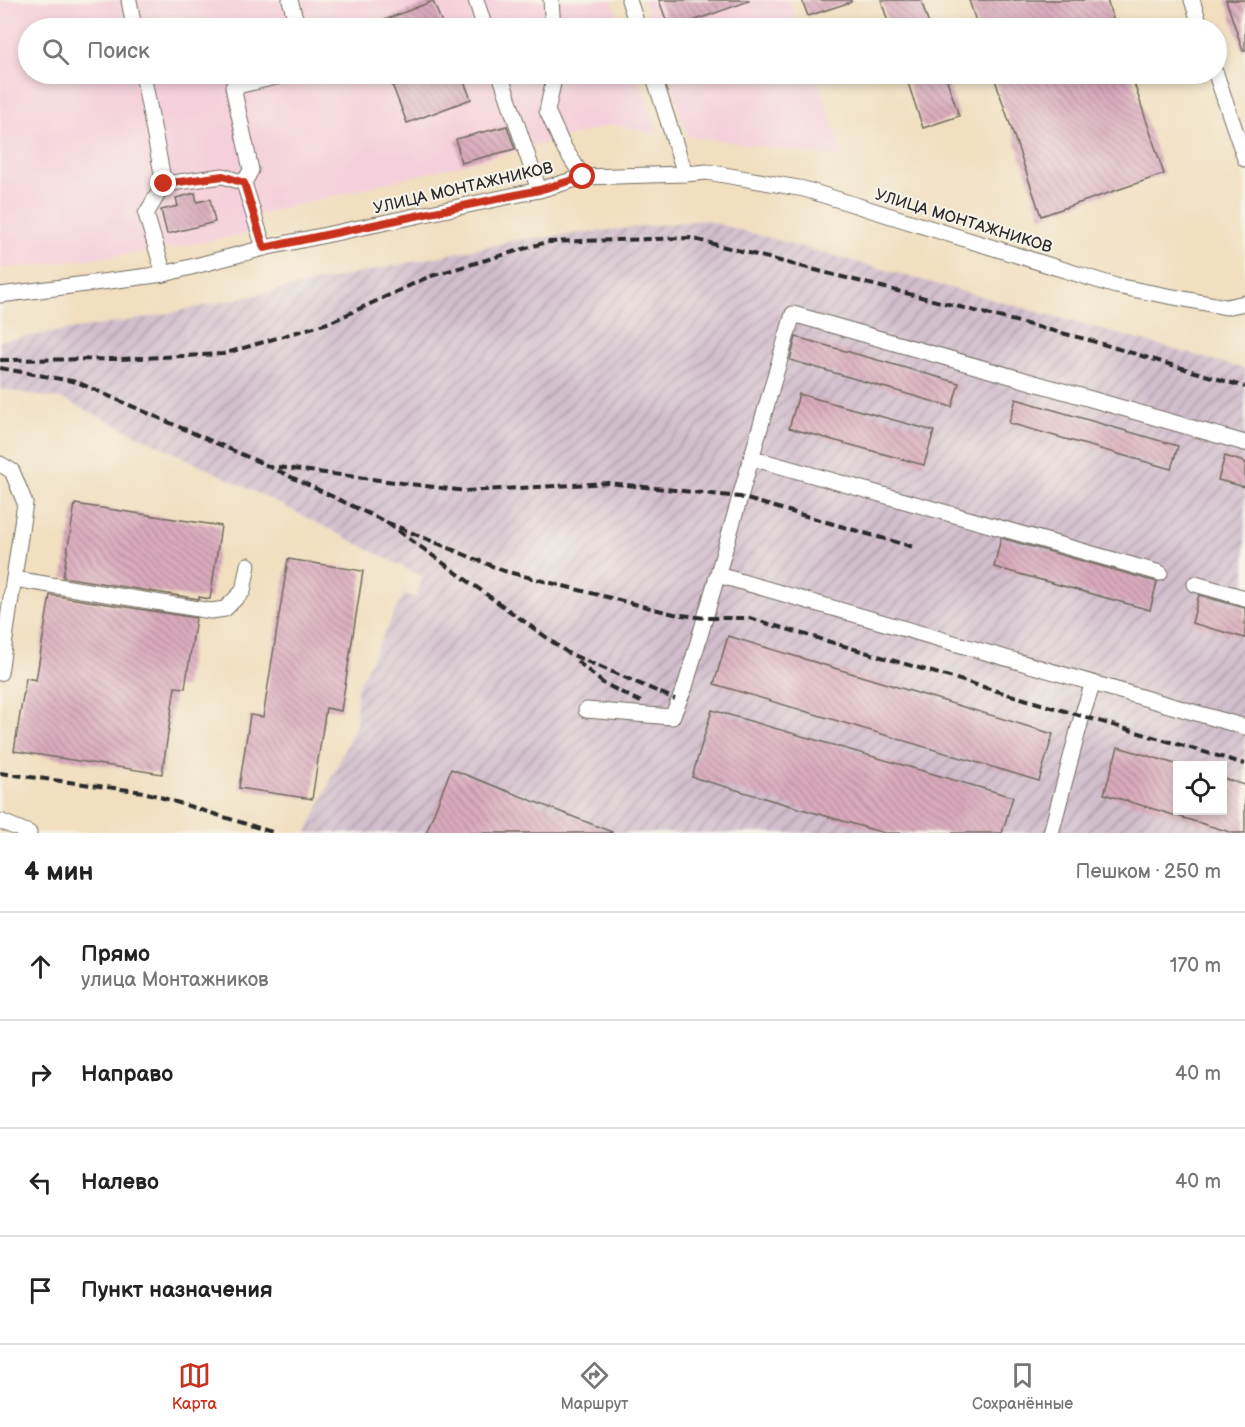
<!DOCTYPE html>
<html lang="ru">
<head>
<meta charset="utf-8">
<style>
	body { margin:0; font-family:"Balsamiq Sans",sans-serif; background:#f6f6f6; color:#222 }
	.controls { position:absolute; right:18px; bottom:18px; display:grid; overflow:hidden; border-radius:0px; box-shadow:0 3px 9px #0003 }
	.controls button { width:54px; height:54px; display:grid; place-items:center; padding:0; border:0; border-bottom:2px solid #e0e0e0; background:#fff; color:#222; font:30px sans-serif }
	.stop { position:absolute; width:18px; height:18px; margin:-14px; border:4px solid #c8321e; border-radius:50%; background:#fff }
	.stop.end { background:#c8321e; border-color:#fff; box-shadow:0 2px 6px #0008 }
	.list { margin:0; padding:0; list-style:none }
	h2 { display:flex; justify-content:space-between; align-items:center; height:78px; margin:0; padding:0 24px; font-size:26px }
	h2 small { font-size:20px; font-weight:400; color:#767676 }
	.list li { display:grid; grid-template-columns:39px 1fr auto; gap:18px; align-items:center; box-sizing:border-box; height:108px; padding:0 24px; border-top:2px solid #e0e0e0 }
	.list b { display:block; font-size:22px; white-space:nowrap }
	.list p { margin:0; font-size:20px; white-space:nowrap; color:#767676 }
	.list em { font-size:20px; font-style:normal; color:#767676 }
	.icon { flex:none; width:33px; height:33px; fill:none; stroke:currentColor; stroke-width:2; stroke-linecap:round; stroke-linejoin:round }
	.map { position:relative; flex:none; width:1245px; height:833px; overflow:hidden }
	.search { position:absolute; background:#fff; box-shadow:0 3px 9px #0003; left:18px; right:18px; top:18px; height:66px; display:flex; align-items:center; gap:15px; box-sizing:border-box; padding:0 21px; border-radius:33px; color:#767676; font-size:22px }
	.sheet { height:510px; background:#fff }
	nav { display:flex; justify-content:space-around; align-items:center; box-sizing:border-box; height:84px; border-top:2px solid #e0e0e0; background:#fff; font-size:16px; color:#767676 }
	nav a { display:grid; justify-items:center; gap:3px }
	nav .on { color:#c8321e }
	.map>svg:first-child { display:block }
	.built { fill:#f5cfdb }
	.industrial { fill:url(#industrial-furrows); fill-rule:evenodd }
	.building { fill:url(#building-back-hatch) }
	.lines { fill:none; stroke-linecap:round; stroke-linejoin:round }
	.minor-casing { stroke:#706a5f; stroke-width:17 }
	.minor { stroke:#fff; stroke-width:15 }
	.rail { stroke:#2b2b2b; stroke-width:4; stroke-dasharray:9 4.5; stroke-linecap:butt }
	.route { stroke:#c8321e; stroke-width:8 }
	.labels { text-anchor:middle; stroke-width:4.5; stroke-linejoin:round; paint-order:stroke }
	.street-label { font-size:16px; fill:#2b2b2b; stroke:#f7f3e8 }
</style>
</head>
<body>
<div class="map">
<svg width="1245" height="833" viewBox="0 0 1245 833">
	<defs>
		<pattern id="industrial-furrows" width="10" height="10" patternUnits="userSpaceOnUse" patternTransform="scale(1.5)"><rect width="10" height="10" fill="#d1bdcc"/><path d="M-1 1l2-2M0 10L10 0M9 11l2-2" fill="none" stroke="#aa9aa6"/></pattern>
		<pattern id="building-back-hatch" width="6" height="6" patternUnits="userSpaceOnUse" patternTransform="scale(1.5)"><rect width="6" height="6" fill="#daabbd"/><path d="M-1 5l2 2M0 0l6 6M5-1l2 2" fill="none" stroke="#b18b9a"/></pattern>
	</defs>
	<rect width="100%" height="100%" fill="#f7f3e8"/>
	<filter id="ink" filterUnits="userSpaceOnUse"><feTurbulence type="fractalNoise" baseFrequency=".0167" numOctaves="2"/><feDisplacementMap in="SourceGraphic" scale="12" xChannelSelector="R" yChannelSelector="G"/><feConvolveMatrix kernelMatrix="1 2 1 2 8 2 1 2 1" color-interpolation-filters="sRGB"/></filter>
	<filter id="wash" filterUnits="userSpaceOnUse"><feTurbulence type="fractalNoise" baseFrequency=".008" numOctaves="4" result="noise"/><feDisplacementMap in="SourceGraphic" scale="24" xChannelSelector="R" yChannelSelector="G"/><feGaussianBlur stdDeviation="1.35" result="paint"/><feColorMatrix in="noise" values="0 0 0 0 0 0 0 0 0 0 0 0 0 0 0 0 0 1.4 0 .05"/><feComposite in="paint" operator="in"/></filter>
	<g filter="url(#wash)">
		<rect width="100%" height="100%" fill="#f1dfc0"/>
		<!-- built -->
		<g class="built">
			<path d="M0,0h612l10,28h-594v46h609l21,60 -46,-10 -87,25 -279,68 5,16 -96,18 -155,18z"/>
			<path d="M643,0h145l12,28h-147z"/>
			<path d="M668,74h148l28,84 -156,-22z"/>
		</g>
		<!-- industrial -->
		<path class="industrial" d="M704,220l541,149v464h-938l49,-109 1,-36 47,-94 12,3 7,-20 -143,-73 -215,-104 -65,-11v-48l146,-23 371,-78zM1178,766h44v44h-44z"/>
		<g id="blocks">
			<!-- building -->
			<g class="building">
				<path d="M659,0h90v1l-76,27h-4z"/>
				<path d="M802,0h49v2l-43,14z"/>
				<path d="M881,0h40l9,28h-40z"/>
				<path d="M969,0h138l9,28h-138z"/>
				<path d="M1226,0h19v51h-2z"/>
				<path d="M433,1l11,27h-80z"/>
				<path d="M388,74h73l10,25 -64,24z"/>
				<path d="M905,74h40l14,42 -36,12z"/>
				<path d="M993,74h138l33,100 -123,42z"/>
				<path d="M507,126l8,23 -54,14 -5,-24z"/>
				<path d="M195,193l2,9 13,-3 5,23 -48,12 -6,-24 17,-4 -2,-8z"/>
				<path d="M796,337l163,46 -7,24 -162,-47z"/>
				<path d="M799,394l135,37 -10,34 -135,-37z"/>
				<path d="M1016,399l162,47 -7,23 -162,-46z"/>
				<path d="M1225,456l20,6v25l-27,-7z"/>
				<path d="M75,504l146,22 -11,73 -11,-2v2l-136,-22z"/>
				<path d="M1001,538l156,44 -7,28 -156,-43z"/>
				<path d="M288,559l75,12 -22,140 -15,-3 -14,91 -73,-11 11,-73 13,2z"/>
				<path d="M50,595l146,23 -11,70 -10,-1 -13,87 -148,-23 12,-73 10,2z"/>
				<path d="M1199,595l46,13v30l-53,-15z"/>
				<path d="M728,636l325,98 -14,47 -325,-97z"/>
				<path d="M712,710l301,87 -11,36h-118l-192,-56z"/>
				<path d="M1118,747l61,18h-1v45h44v-32l23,7v48h-12l-129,-39z"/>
				<path d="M451,769l161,63v1h-186z"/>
			</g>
		</g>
	</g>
	<g filter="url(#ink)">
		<use href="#blocks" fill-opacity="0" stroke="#706a5f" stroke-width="1.5"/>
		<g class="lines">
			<defs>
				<g id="minor">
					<path d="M129,0l5,28"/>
					<path d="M290,0l8,28"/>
					<path d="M476,0l9,28"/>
					<path d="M551,0l2,28"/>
					<path d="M629,0l9,28"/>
					<path d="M1192,0l9,28"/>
					<path d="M143,74l21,110 -18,30 18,60"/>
					<path d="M500,74l39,116"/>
					<path d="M555,74l-8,37 16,35 20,31"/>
					<path d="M653,74l32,100"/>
					<path d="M1216,74l29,85"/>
					<path d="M164,184l59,-8 21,7"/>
					<path d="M264,248l-20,-65 7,-13 -18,-83 55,-13"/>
					<path d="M0,295l164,-21 100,-26 275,-58 44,-13 102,-3 22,-2 97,17 312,97 110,21 19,-4"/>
					<path d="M752,458l408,115"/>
					<path d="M0,464l12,7 13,32 -25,170"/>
					<path d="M718,575l527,152"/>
					<path d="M14,579l197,32 14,-2 18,-18 5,-26"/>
					<path d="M1195,584l50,14"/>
					<path d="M586,710l86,7 13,-30 20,-69 88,-304 452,129"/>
					<path d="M0,821l29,12"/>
					<path d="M1051,833l31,-117 11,-33"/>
				</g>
			</defs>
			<!-- minor casing -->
			<use href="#minor" class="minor-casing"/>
			<!-- minor -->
			<use href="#minor" class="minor"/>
			<!-- rail -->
			<g class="rail">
				<path d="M0,360l121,-1 102,-5 108,-32 97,-45 119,-35 143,-4 399,102 156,47"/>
				<path d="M0,368l77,14 189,83 120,57 182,131 107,46"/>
				<path d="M278,467l187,24 143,-8 132,14 173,50"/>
				<path d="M386,522l118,49 170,43 31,4h44l496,146"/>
				<path d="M577,661l26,22 38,19"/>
				<path d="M0,773l144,19 131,41"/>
			</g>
		</g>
	</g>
	<g class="lines" filter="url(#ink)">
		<!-- route -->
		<path class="route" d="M164,184l59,-8 21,7 20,65 275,-58 44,-13"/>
	</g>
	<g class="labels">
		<!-- street labels -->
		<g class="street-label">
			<text transform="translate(463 187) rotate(-13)" y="6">УЛИЦА МОНТАЖНИКОВ</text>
			<text transform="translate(964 220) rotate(17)" y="6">УЛИЦА МОНТАЖНИКОВ</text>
		</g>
	</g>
</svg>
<div class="controls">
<button><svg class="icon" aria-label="locate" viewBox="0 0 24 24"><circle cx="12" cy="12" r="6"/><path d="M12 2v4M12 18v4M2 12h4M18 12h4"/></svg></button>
</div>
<div class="stop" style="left:583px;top:177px"></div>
<div class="stop end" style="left:164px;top:184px"></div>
<div class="search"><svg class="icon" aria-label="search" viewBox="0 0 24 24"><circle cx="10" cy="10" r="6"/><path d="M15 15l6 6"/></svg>Поиск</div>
</div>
<section class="sheet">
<h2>4 мин<small>Пешком · 250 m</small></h2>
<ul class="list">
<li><svg class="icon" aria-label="ahead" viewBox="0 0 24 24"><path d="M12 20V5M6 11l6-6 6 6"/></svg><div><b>Прямо</b><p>улица Монтажников</p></div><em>170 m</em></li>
<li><svg class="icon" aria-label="right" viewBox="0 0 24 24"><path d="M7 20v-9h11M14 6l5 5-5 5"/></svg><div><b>Направо</b></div><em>40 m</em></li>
<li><svg class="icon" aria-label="left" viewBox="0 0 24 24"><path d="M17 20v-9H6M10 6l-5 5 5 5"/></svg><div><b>Налево</b></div><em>40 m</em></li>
<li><svg class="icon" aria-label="arrive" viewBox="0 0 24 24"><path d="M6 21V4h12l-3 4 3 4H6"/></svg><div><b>Пункт назначения</b></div></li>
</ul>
</section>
<nav>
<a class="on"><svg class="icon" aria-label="map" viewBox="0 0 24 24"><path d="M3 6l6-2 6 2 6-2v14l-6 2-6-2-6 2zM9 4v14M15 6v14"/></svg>Карта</a>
<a><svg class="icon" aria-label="directions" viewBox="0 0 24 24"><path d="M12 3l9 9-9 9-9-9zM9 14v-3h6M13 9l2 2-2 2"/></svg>Маршрут</a>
<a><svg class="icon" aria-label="saved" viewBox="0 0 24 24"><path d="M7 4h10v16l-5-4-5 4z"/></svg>Сохранённые</a>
</nav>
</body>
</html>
